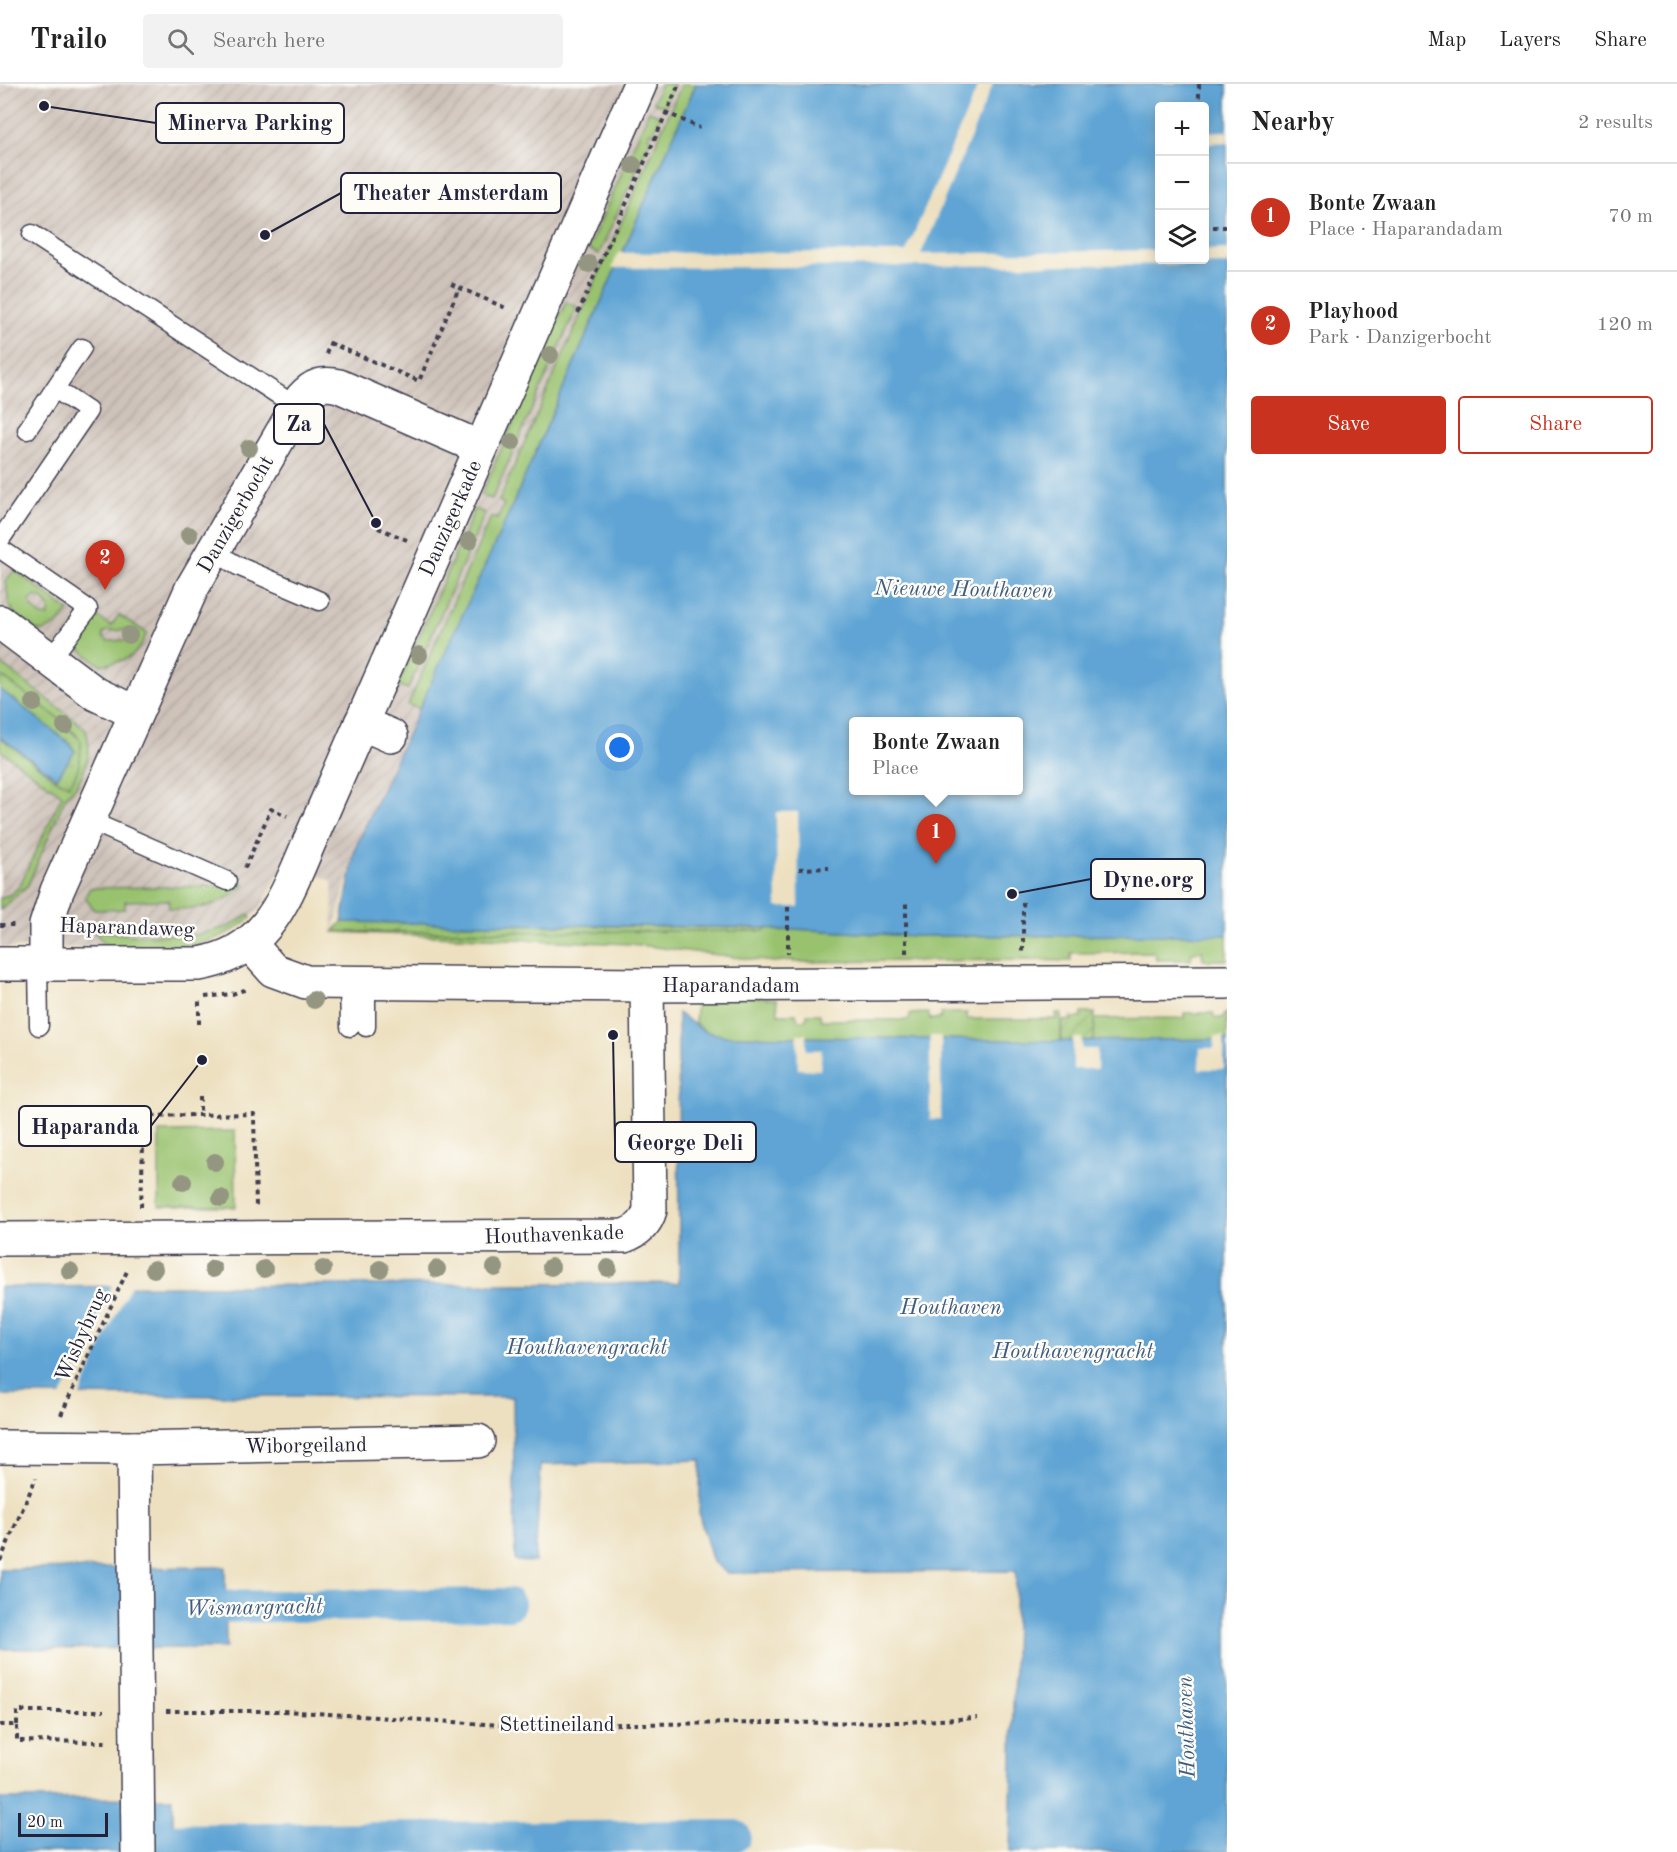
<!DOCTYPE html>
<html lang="en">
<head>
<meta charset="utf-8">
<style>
	body { margin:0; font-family:"Old Standard TT",serif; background:#f2f2f2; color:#222 }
	.controls { position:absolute; right:18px; top:18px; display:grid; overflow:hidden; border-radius:6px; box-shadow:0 3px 15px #0003 }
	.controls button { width:54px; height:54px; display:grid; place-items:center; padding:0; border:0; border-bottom:2px solid #e0e0e0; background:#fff; color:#222; font:30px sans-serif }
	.scale { position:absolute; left:18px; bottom:15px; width:90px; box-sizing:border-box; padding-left:6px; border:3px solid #22223b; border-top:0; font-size:16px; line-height:21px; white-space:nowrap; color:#22223b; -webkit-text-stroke:4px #fdfcf7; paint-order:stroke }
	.you { position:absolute; left:620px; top:664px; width:21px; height:21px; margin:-15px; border:4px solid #fff; border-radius:50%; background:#1a73e8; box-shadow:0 0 0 9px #1a73e833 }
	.badge { display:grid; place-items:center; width:39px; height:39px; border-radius:50%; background:#c8321e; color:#fff; font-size:20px; font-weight:700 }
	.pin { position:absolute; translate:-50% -50px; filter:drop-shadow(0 2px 3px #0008) }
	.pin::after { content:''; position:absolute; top:32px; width:21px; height:18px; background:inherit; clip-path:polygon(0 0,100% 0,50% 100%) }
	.popup { position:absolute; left:849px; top:633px; width:174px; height:78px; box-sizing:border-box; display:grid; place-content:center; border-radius:6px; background:#fff; filter:drop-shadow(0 2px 4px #0005); font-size:20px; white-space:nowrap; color:#767676 }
	.popup b { font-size:22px; color:#222 }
	.popup::after { content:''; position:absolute; left:50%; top:100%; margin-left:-12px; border:12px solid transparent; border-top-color:#fff }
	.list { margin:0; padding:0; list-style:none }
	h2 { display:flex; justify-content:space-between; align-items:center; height:78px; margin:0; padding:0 24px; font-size:26px }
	h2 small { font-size:20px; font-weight:400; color:#767676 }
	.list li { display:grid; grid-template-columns:39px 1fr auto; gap:18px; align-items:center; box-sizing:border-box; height:108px; padding:0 24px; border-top:2px solid #e0e0e0 }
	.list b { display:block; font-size:22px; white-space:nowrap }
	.list p { margin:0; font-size:20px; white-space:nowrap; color:#767676 }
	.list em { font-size:20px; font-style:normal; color:#767676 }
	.actions { display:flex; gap:12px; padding:18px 24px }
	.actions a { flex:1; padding:14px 0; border:2px solid #c8321e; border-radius:6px; text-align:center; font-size:21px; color:#c8321e }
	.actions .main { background:#c8321e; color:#fff }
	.icon { flex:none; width:33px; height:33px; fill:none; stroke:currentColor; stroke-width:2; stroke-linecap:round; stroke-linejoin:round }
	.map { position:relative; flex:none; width:1227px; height:1768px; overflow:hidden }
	header { display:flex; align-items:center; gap:36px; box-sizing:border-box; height:84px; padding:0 30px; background:#fff; border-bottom:2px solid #e0e0e0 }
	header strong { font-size:28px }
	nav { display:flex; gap:33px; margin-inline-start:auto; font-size:21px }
	.search { width:420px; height:54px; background:#f2f2f2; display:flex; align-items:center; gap:15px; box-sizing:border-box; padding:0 21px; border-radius:6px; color:#767676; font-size:22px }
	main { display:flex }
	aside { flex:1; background:#fff }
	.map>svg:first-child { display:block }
	.industrial { fill:url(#industrial-furrows) }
	.green { fill:#99c26e; stroke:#5e7254; stroke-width:1.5; fill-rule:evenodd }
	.wetland { fill:url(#wetland-marsh); stroke:#5e7254; stroke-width:1.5 }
	.garden { fill:url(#garden-furrows); stroke:#5e7254; stroke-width:1.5 }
	.water { fill:#5fa4d4; stroke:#406388; stroke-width:1.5; fill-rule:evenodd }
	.pier { fill:#ede0c0 }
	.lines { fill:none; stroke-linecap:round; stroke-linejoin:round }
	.canal { stroke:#5fa4d4; stroke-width:32 }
	.service-casing { stroke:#403e4f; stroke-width:21 }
	.minor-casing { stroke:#403e4f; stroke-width:36 }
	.path { stroke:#403e4f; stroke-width:4; stroke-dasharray:4.5 4.5; stroke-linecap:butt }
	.service { stroke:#fff; stroke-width:18 }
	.minor { stroke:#fff; stroke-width:33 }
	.tree { fill:#949681 }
	.labels { text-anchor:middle; stroke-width:5; stroke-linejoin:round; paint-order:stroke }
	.street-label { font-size:21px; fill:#22223b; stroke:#fdfcf7 }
	.water-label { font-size:22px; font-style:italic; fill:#3d5c80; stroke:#fdfcf7 }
	.leader { fill:none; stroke:#22223b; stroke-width:2 }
	.callout-dot { fill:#22223b; stroke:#fdfcf7; stroke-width:2 }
	.callout { fill:#fdfcf7; stroke:#22223b; stroke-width:2 }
	.callout-label { font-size:22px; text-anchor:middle; font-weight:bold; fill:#22223b }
</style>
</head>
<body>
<header>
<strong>Trailo</strong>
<div class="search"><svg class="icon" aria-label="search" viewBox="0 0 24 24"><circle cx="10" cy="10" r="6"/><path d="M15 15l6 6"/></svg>Search here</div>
<nav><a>Map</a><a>Layers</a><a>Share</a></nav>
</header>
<main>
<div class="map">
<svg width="1227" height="1768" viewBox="0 0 1227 1768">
	<defs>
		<pattern id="industrial-furrows" width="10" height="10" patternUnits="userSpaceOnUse" patternTransform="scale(1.5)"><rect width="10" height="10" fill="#cec2b9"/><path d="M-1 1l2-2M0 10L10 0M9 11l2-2" fill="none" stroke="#b1a6a0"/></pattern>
		<pattern id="wetland-marsh" width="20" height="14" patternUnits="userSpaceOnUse" patternTransform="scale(1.5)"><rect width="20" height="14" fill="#99c26e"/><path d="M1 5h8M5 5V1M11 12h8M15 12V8" fill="none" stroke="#84a660"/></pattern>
		<pattern id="garden-furrows" width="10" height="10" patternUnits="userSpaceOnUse" patternTransform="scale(1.5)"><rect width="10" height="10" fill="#99c26e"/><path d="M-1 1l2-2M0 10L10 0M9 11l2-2" fill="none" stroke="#84a660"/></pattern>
	</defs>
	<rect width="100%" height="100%" fill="#fdfcf7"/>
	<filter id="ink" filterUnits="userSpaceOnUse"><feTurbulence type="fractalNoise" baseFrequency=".0167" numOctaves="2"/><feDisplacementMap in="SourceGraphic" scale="12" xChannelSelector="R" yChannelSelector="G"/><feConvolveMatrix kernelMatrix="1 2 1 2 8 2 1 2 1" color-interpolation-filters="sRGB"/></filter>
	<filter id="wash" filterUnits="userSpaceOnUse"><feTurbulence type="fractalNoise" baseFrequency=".008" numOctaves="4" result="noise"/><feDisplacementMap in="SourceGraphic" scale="24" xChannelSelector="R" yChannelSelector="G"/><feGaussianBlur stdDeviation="1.35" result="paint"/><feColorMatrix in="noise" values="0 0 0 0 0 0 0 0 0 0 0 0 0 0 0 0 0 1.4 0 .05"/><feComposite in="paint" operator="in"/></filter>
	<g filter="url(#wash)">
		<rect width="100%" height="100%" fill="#ede0c0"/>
		<!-- industrial -->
		<path class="industrial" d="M0,0h696l-244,560 -97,205 -22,83 -1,-51 -45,-21 -28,50 -24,20 -26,12 -32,5 -177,1z"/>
		<!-- green -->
		<g class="green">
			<path d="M661,0h13l-10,23 -11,-5z"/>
			<path d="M682,0h14l-244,560 -31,65 -13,-4 83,-188 6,2 7,-15 -5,-3z"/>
			<path d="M649,27l12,5 -8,17 -3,-1 -2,5 3,1 -52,116 -11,-5z"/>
			<path d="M566,218l11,5 -85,192 -11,-4z"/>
			<path d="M475,425l10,4 -77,176 -10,-4z"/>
			<path d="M14,486l55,41 -11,13 -15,8 -3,-2 -2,1 -27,-20 2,-2 -4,-3 -3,-25zM36,512l6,2 8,10 -2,8h-7l-10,-10 -1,-5z"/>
			<path d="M119,531l28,18c-11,26 -20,28 -46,32l-21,-15 1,-11 17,-22 13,9zM127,546l4,5 -2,5 -22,1 -4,-4v-3l4,-3z"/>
			<path d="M0,579l76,58c4,3 8,6 10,10 8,21 -3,52 -20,65l-38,89 -28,25v-12l11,-4 8,-7 43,-92 -62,-45v-13l55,42 14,6c13,-15 9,-31 8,-50l-18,-16 -59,-44z"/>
			<path d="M235,795l9,5v2c-26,22 -42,23 -75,23v-9l-44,1v8l-31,1 -9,-13 5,-9 142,-2z"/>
			<path d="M674,797l64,50h26l4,-3 12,3 14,-2 119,7 314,-1v25h-24l-1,-9 -10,1 -1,8h-35l-1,-8 -84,1v8l-43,-1 -235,2v-2l-20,2 -142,-18 -298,-12 345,-1 -106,-6z"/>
			<path d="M249,830l2,4c-44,37 -94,29 -147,29v-4l-11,-13 37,5h66l32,-8z"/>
			<path d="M697,907l80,8 1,15h18l2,6h8l1,-6h13l1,6h88l1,-6 18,-1 2,6h10l2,-6h25v6h89v-6h5v28l-336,-5 -15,-2 -15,-10z"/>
			<path d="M1184,929h29l2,5h8l2,-5h2v26l-133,2v-22l90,-1z"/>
			<path d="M235,1047l1,76h-77v-75z"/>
		</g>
		<!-- wetland -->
		<g class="wetland">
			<path d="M0,591l59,44 22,22c0,17 -1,31 -12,44l-14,-6 19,-29 -4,-6 -70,-55z"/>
			<path d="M342,838l426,6 -4,3 -431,1z"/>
		</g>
		<!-- garden -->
		<path class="garden" d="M1082,929h13l-1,28h-33l1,-20 9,-1v-4l2,2h8z"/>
		<!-- water -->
		<g class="water">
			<path d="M696,0h531v851l-314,1 -119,-7 -14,2 -12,-3 -426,-6 13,-73 153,-334zM1160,22h44v154h-44zM854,638h164v68h-164z"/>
			<path d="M0,605l70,55 5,7 -18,27 -57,-41z"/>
			<path d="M678,929l26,18 21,5 344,5 158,-2v813h-217l6,-281 -289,2 -14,-11 -14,-47 2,-55 -160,5 -6,97 -20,-1 -2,-164 -513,-2v-108l679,-4z"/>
			<path d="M225,1483l1,81 -226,1v-80z"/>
			<path d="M173,1714v54h-173v-53z"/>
		</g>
		<!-- pier -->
		<g class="pier">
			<path d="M979,0h14l-72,170 238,-4 1,10h44l1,-10 22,-1v15l-615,4 6,-15 288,-1z"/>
			<path d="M1227,47v11l-22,1v-11z"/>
			<path d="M776,728h22l1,95h-22z"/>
			<path d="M797,950h9v16h16l-2,20 -22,-1z"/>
			<rect x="930" y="952" width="11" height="83"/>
			<path d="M1215,952h9v33h-25l1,-21h14z"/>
			<path d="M1073,954h9v11h15v20h-24z"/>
			<path d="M113,1199h19l-23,46 -30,69h-19l21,-40z"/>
		</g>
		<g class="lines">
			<!-- canal -->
			<g class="canal">
				<path d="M184,1523l325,-3"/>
				<path d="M130,1756l605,-4"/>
			</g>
		</g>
	</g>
	<g filter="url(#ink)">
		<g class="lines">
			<defs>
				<g id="service">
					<path d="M32,150l265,173"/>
					<path d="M27,346l55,-82"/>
					<path d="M0,456l88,-129 -33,-22"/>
					<path d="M213,467l25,15 82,35"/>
					<path d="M5,468l83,57 -38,51"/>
					<path d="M88,736l139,61"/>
					<path d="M38,879l1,63"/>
					<path d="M349,899l1,44"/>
					<path d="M366,899v44"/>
				</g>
				<g id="minor">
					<path d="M0,538l96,72 40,19"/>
					<path d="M361,639l30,13"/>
					<path d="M249,859l24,27 33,12 341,3 580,-3"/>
					<path d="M46,879v-38l11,-34 135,-303 110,-190c11,-13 21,-16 37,-12l142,62"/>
					<path d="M0,880h199c74,-12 89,-76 116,-135l325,-745"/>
					<path d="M0,1155l624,-3c14,-5 22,-12 26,-26l-3,-225"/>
					<path d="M0,1363l134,1 344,-7"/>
					<path d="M134,1364l4,404"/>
				</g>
			</defs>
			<!-- service casing -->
			<use href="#service" class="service-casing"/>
			<!-- minor casing -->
			<use href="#minor" class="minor-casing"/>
			<!-- path -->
			<g class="path">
				<path d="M1199,0v22"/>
				<path d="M665,28l35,16"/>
				<path d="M1204,143h23"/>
				<path d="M451,200l57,25"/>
				<path d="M578,229l101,-229"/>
				<path d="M330,259l89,38 40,-93"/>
				<path d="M326,270l6,-15"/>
				<path d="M378,444l29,12"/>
				<path d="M245,784l26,-59 16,7"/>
				<path d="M799,785l30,-1"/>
				<path d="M1023,818v51"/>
				<path d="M788,823v47"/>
				<path d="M0,841h16"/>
				<path d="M78,841l12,-1 34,6"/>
				<path d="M906,869v-50"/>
				<path d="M205,913l27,-3 15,-5"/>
				<path d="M199,940v-27"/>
				<path d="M200,1013v18"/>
				<path d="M141,1123l3,-91 110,-2 2,94"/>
				<path d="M61,1331l67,-146"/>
				<path d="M0,1477l36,-83"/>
				<path d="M166,1627h117l217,14 402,-3 75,-4"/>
				<path d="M0,1641h17v16l89,1"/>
				<path d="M17,1641v-14h87"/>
			</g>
			<!-- service -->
			<use href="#service" class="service"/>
			<!-- minor -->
			<use href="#minor" class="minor"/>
		</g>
		<!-- trees -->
		<g class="tree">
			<circle cx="633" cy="81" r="9"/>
			<circle cx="589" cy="180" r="9"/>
			<circle cx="550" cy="271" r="9"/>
			<circle cx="512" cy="358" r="9"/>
			<circle cx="249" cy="364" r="9"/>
			<circle cx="189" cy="451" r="9"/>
			<circle cx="469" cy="457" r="9"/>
			<circle cx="129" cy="551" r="9"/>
			<circle cx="419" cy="571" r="9"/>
			<circle cx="34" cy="619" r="9"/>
			<circle cx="65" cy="642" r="9"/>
			<circle cx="314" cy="916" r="9"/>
			<circle cx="215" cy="1078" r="9"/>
			<circle cx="183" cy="1098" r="9"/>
			<circle cx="221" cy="1114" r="9"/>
			<circle cx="551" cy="1183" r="9"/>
			<circle cx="495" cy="1184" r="9"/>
			<circle cx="608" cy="1184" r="9"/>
			<circle cx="154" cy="1185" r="9"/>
			<circle cx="213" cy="1185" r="9"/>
			<circle cx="264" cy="1185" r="9"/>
			<circle cx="323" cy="1185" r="9"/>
			<circle cx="380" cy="1185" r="9"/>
			<circle cx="437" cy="1185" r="9"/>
			<circle cx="70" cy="1187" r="9"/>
		</g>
	</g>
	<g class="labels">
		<!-- street labels -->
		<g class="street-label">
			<text transform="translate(235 430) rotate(-60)" y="7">Danzigerbocht</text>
			<text transform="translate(450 434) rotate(-66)" y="7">Danzigerkade</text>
			<text transform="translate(127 843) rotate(2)" y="7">Haparandaweg</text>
			<text x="731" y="908">Haparandadam</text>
			<text transform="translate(554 1150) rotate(-2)" y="7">Houthavenkade</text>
			<text transform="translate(81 1251) rotate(-66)" y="7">Wisbybrug</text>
			<text transform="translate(306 1361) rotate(-1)" y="7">Wiborgeiland</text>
			<text x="557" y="1647">Stettineiland</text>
		</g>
		<!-- water labels -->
		<g class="water-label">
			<text transform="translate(964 504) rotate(1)" y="8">Nieuwe Houthaven</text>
			<text x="951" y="1230">Houthaven</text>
			<text x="587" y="1270">Houthavengracht</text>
			<text x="1073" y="1274">Houthavengracht</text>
			<text transform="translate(254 1522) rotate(-1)" y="8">Wismargracht</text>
			<text transform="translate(1185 1643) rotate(-92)" y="8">Houthaven</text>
		</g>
	</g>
	<!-- callouts -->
	<path class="leader" d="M44 22L156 39M265 151L341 109M376 439L324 340M1012 810L1091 795M202 976L151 1042M613 951L615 1058"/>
	<g class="callout-dot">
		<circle cx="44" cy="22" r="6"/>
		<circle cx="265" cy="151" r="6"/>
		<circle cx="376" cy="439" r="6"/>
		<circle cx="1012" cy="810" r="6"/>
		<circle cx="202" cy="976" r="6"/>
		<circle cx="613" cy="951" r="6"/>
	</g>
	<g class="callout">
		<rect x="156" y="19" width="188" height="40" rx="6"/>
		<rect x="341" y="89" width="220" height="40" rx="6"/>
		<rect x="274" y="320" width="50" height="40" rx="6"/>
		<rect x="1091" y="775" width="114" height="40" rx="6"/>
		<rect x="19" y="1022" width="132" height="40" rx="6"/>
		<rect x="615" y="1038" width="141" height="40" rx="6"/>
	</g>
	<g class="callout-label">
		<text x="250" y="46">Minerva Parking</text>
		<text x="451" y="116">Theater Amsterdam</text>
		<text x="299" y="347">Za</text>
		<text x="1148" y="803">Dyne.org</text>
		<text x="85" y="1050">Haparanda</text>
		<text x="685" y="1066">George Deli</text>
	</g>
</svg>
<div class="controls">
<button>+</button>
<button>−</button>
<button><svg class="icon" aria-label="layers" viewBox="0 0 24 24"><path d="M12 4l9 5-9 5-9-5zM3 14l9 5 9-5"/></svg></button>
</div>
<div class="scale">20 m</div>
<div class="you"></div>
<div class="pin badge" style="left:936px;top:780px">1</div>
<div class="popup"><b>Bonte Zwaan</b>Place</div>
<div class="pin badge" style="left:105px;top:506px">2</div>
</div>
<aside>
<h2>Nearby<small>2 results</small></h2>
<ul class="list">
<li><span class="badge">1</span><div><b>Bonte Zwaan</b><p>Place · Haparandadam</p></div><em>70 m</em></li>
<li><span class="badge">2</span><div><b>Playhood</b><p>Park · Danzigerbocht</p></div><em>120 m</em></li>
</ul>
<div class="actions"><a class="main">Save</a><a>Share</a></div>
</aside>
</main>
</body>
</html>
